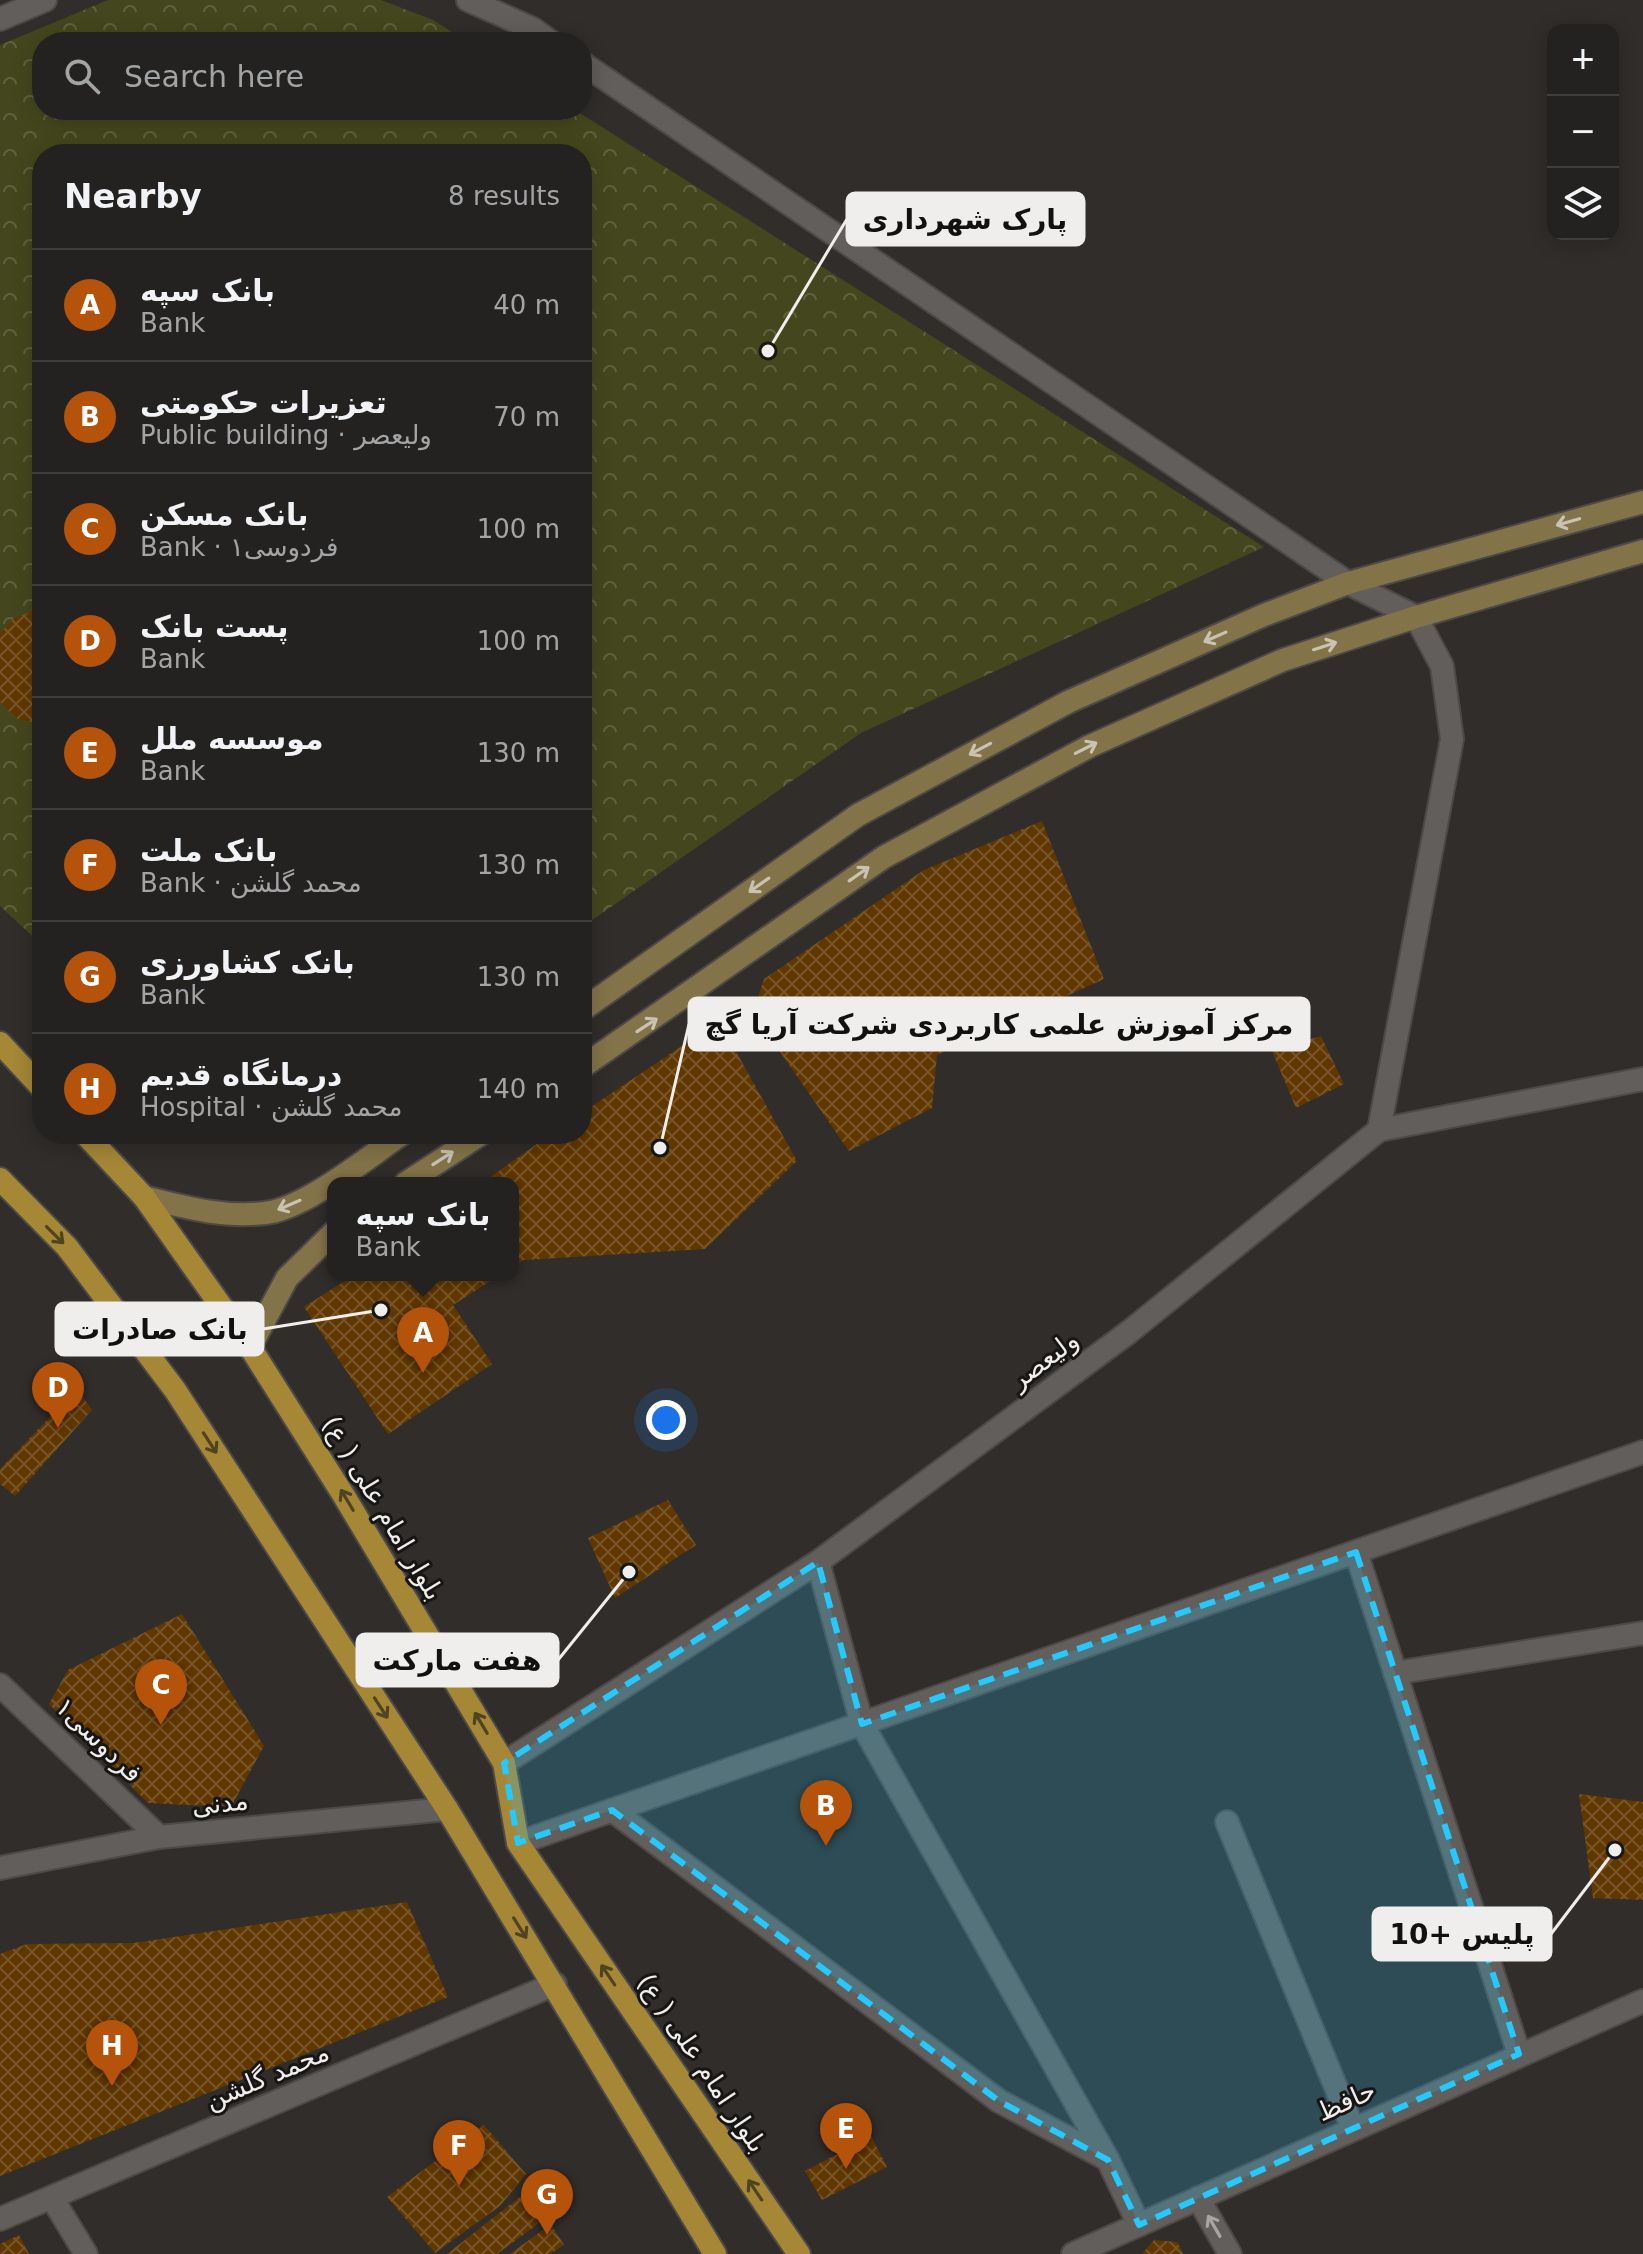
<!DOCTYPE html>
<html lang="en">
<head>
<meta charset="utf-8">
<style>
	body { margin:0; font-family:"DejaVu Sans",Vazirmatn,sans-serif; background:#302f2d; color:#f1f3f6 }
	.controls { position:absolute; right:24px; top:24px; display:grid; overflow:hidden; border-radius:16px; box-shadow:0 4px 20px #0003 }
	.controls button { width:72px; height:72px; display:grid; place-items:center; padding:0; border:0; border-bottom:2px solid #413f3e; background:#242220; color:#f1f3f6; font:40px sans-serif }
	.you { position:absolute; left:666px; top:1420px; width:28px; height:28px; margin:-20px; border:6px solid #fff; border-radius:50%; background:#1a73e8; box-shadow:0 0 0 12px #1a73e833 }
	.badge { display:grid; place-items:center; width:52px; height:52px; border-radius:50%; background:#b45309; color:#fff; font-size:26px; font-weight:700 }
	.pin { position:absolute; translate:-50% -66px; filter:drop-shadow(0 2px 4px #0008) }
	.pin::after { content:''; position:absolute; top:42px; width:28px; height:24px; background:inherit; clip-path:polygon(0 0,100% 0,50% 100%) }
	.popup { position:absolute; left:327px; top:1177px; width:192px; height:104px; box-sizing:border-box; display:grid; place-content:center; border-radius:16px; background:#242220; filter:drop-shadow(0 2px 6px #0005); font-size:26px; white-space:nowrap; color:#a3a4a5 }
	.popup b { font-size:30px; color:#f1f3f6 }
	.popup::after { content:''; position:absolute; left:50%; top:100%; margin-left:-16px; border:16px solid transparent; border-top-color:#242220 }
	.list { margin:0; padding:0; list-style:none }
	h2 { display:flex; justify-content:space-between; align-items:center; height:104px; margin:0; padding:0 32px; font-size:34px }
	h2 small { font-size:26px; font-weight:400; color:#a3a4a5 }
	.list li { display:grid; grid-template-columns:52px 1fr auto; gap:24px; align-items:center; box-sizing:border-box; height:112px; padding:0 32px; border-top:2px solid #413f3e }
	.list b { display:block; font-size:30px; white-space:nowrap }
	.list p { margin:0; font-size:26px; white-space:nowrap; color:#a3a4a5 }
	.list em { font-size:26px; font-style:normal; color:#a3a4a5 }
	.icon { flex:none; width:44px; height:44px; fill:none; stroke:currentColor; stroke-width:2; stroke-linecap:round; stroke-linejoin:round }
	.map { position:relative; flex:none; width:1643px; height:2254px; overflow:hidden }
	.search { position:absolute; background:#242220; box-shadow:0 4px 20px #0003; left:32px; top:32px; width:560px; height:88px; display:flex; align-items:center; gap:20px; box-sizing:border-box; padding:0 28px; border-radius:32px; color:#a3a4a5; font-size:30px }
	.panel { position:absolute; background:#242220; box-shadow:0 4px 20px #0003; left:32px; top:144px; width:560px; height:1000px; border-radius:32px }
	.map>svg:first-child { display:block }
	.park { fill:url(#park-crowns) }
	.building { fill:url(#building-cross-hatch) }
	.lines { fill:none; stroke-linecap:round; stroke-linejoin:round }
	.minor-casing { stroke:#4c4947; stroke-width:26 }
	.secondary-casing { stroke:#4c4947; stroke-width:26 }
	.primary-casing { stroke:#4c4947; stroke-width:26 }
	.minor { stroke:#615e5b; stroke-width:22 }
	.secondary { stroke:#837349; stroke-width:22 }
	.primary { stroke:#a58736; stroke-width:22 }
	.oneway { stroke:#cac3b3 }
	.oneway2 { stroke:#504322 }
	.oneway3 { stroke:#a8a6a4 }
	.marked { fill:#25c9fe; fill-opacity:0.2; stroke:#25c9fe; stroke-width:6; stroke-dasharray:16 10; stroke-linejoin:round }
	.labels { text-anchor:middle; stroke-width:6; stroke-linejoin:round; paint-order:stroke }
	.street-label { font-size:26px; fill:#f0eeec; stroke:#171614 }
	.leader { fill:none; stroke:#f0eeec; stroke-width:3 }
	.callout-dot { fill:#f0eeec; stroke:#171614; stroke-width:3 }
	.callout { fill:#f0eeec; stroke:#f0eeec; stroke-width:3 }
	.callout-label { font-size:28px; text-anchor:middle; font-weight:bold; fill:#111 }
</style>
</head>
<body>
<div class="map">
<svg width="1643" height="2254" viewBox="0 0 1643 2254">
	<defs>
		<pattern id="park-crowns" width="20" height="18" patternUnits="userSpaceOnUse" patternTransform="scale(2)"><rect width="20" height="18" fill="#44471d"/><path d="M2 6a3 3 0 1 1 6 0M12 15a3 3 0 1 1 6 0" fill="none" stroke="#5f623e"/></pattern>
		<pattern id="building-cross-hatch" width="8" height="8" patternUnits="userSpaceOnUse" patternTransform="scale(2)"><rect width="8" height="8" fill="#613700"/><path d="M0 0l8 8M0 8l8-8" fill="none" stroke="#785425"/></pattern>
	</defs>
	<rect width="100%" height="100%" fill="#302d2b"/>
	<!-- park -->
	<path class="park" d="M108,0h273l52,20 35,22h-426v68h533l689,437 -403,186 -279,194v-773h-540v791l-42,-39v-861z"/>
	<!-- building -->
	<g class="building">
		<path d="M42,608v117l-27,-7 -15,-16v-69l14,-15z"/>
		<path d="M1042,821l62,158 -167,76 -5,53 -83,43 -96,-138 11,-34 160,-109z"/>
		<path d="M719,1021l78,140 -92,88 -181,11 -11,7v-84h-31l69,-49h31v-21z"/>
		<path d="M1321,1036l23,48 -48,24 -24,-57z"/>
		<path d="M354,1275h146l-47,30 39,59 -104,70 -84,-127z"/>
		<path d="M77,1389l15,21 -77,86 -15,-12v-15z"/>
		<path d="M668,1500l28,45 -81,53 -27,-60z"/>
		<path d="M182,1614l82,132 -33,61 -83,-4 -99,-99 19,-34z"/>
		<path d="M1579,1794l64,8v98l-50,-2z"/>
		<path d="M407,1902l41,95 -448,179v-222l27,-10 107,-1z"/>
		<path d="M484,2125l42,49 -26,32 -65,47 -48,-56z"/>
		<path d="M871,2136l16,31 -65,33 -17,-29z"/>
		<path d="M526,2192l16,29 -45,33h-50z"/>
		<path d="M551,2224l13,21 -14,9h-40z"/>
		<path d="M19,2235l10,19h-29v-10z"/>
		<path d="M1154,2240l23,2 7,12h-42z"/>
	</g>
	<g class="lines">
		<defs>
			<g id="minor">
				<path d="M468,0l65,29 18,13"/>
				<path d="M0,19l45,-19"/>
				<path d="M582,63l766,520 68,34 26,49 10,73 -73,391"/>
				<path d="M1356,1552l163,502"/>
				<path d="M818,1562l44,162 246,436 31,65"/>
				<path d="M1395,1673l248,-40"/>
				<path d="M0,1685l159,152"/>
				<path d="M504,1763l314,-201 311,-230 250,-202 264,-51"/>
				<path d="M612,1810l387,291 108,58"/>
				<path d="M1227,1822l126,307"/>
				<path d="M518,1843l1125,-391"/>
				<path d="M0,1868l159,-31 288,-28"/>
				<path d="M52,2198l34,56"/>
				<path d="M1198,2198l32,56"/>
				<path d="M0,2219l555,-235"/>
				<path d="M1073,2254l570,-253"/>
			</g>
			<g id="secondary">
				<path d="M582,1010l276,-195 210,-113 196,-87 84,-32 295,-81"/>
				<path d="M582,1067l302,-210 206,-111 193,-86 133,-43 227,-66"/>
				<path d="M406,1183l75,-49"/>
				<path d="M144,1197c40,10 79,21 121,16 40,-4 103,-56 137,-79"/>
				<path d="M250,1347l37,-69 46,-45"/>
			</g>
			<g id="primary">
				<path d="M0,1043l42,45"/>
				<path d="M85,1134l59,63 106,150 94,149 160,267 14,80 281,411"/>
				<path d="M0,1179l67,68 108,143 272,419 268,445"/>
			</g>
		</defs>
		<!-- minor casing -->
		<use href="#minor" class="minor-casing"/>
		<!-- secondary casing -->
		<use href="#secondary" class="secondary-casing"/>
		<!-- primary casing -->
		<use href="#primary" class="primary-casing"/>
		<!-- minor -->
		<use href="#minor" class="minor"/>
		<!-- secondary -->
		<use href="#secondary" class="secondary"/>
		<!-- primary -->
		<use href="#primary" class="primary"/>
	</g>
	<!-- one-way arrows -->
	<defs><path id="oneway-shaft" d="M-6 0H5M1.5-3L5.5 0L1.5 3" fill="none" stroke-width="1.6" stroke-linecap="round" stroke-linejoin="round" transform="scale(2)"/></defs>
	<g class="oneway">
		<use href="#oneway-shaft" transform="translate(1568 522) rotate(164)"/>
		<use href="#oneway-shaft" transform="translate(1215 637) rotate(156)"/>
		<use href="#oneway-shaft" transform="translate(1325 646) rotate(-18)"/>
		<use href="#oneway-shaft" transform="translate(1086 748) rotate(-27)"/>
		<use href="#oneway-shaft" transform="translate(980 749) rotate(152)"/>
		<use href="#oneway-shaft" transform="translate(859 874) rotate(-35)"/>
		<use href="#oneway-shaft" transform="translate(759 885) rotate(145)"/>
		<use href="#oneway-shaft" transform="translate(647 1025) rotate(-33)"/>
		<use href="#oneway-shaft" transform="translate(443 1158) rotate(-33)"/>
		<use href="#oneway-shaft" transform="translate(289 1205) rotate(157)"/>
	</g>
	<g class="oneway2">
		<use href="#oneway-shaft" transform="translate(55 1235) rotate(45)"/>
		<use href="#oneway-shaft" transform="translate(210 1443) rotate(57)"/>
		<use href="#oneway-shaft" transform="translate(347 1500) rotate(-121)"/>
		<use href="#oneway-shaft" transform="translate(381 1708) rotate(57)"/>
		<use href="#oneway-shaft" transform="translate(481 1723) rotate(-121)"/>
		<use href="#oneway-shaft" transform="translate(520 1928) rotate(58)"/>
		<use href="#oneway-shaft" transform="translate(608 1975) rotate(-124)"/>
		<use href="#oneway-shaft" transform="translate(755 2190) rotate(-124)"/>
	</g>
	<use class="oneway3" href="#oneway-shaft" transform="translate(1214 2226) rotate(-120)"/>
	<!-- marked area -->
	<path class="marked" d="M1356,1552l163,502 -380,171 -31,-65 -109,-59 -387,-291 -94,33 -14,-80 314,-201 44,162z"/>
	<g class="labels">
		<!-- street labels -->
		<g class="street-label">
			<text transform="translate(1044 1360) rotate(-37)" y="9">ولیعصر</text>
			<text transform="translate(383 1508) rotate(59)" y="9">بلوار امام علی ( ع)</text>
			<text transform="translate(99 1740) rotate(44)" y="9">فردوسی۱</text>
			<text transform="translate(220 1803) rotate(-6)" y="9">مدنی</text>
			<text transform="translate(702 2063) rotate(56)" y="9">بلوار امام علی ( ع)</text>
			<text transform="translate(267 2076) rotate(-23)" y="9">محمد گلشن</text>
			<text transform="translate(1346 2101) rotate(-24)" y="9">حافظ</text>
		</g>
	</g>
	<!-- callouts -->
	<path class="leader" d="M768 351L847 219M660 1148L689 1024M381 1310L263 1329M629 1572L558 1660M1615 1850L1551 1934"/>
	<g class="callout-dot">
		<circle cx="768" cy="351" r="8"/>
		<circle cx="660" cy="1148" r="8"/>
		<circle cx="381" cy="1310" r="8"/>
		<circle cx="629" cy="1572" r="8"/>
		<circle cx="1615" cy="1850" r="8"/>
	</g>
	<g class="callout">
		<rect x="847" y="193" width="237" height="52" rx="8"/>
		<rect x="689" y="998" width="620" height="52" rx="8"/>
		<rect x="56" y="1303" width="207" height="52" rx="8"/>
		<rect x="357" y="1634" width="201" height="52" rx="8"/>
		<rect x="1373" y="1908" width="178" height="52" rx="8"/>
	</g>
	<g class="callout-label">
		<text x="965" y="229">پارک شهرداری</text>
		<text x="999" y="1034">مرکز آموزش علمی کاربردی شرکت آریا گچ</text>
		<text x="160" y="1339">بانک صادرات</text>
		<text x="457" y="1670">هفت مارکت</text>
		<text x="1462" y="1944">پلیس +10</text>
	</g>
</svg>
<div class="controls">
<button>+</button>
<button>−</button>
<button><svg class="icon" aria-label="layers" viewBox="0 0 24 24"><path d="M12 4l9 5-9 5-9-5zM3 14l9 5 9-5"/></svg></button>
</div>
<div class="you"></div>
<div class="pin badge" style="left:423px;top:1373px">A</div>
<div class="popup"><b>بانک سپه</b>Bank</div>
<div class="pin badge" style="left:826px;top:1846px">B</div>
<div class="pin badge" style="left:161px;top:1725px">C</div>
<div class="pin badge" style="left:58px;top:1428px">D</div>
<div class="pin badge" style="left:846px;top:2169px">E</div>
<div class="pin badge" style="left:459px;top:2186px">F</div>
<div class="pin badge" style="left:547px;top:2235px">G</div>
<div class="pin badge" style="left:112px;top:2086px">H</div>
<div class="search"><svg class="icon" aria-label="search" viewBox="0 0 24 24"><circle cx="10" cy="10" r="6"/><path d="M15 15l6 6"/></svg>Search here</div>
<section class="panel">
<h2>Nearby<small>8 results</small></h2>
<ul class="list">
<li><span class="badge">A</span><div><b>بانک سپه</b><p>Bank</p></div><em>40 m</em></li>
<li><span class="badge">B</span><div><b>تعزیرات حکومتی</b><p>Public building · ولیعصر</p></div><em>70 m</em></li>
<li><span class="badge">C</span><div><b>بانک مسکن</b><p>Bank · فردوسی۱</p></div><em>100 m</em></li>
<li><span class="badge">D</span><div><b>پست بانک</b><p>Bank</p></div><em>100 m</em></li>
<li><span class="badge">E</span><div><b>موسسه ملل</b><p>Bank</p></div><em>130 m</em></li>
<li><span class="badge">F</span><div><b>بانک ملت</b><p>Bank · محمد گلشن</p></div><em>130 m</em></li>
<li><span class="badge">G</span><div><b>بانک کشاورزی</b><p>Bank</p></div><em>130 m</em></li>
<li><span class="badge">H</span><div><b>درمانگاه قدیم</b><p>Hospital · محمد گلشن</p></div><em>140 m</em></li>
</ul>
</section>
</div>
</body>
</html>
